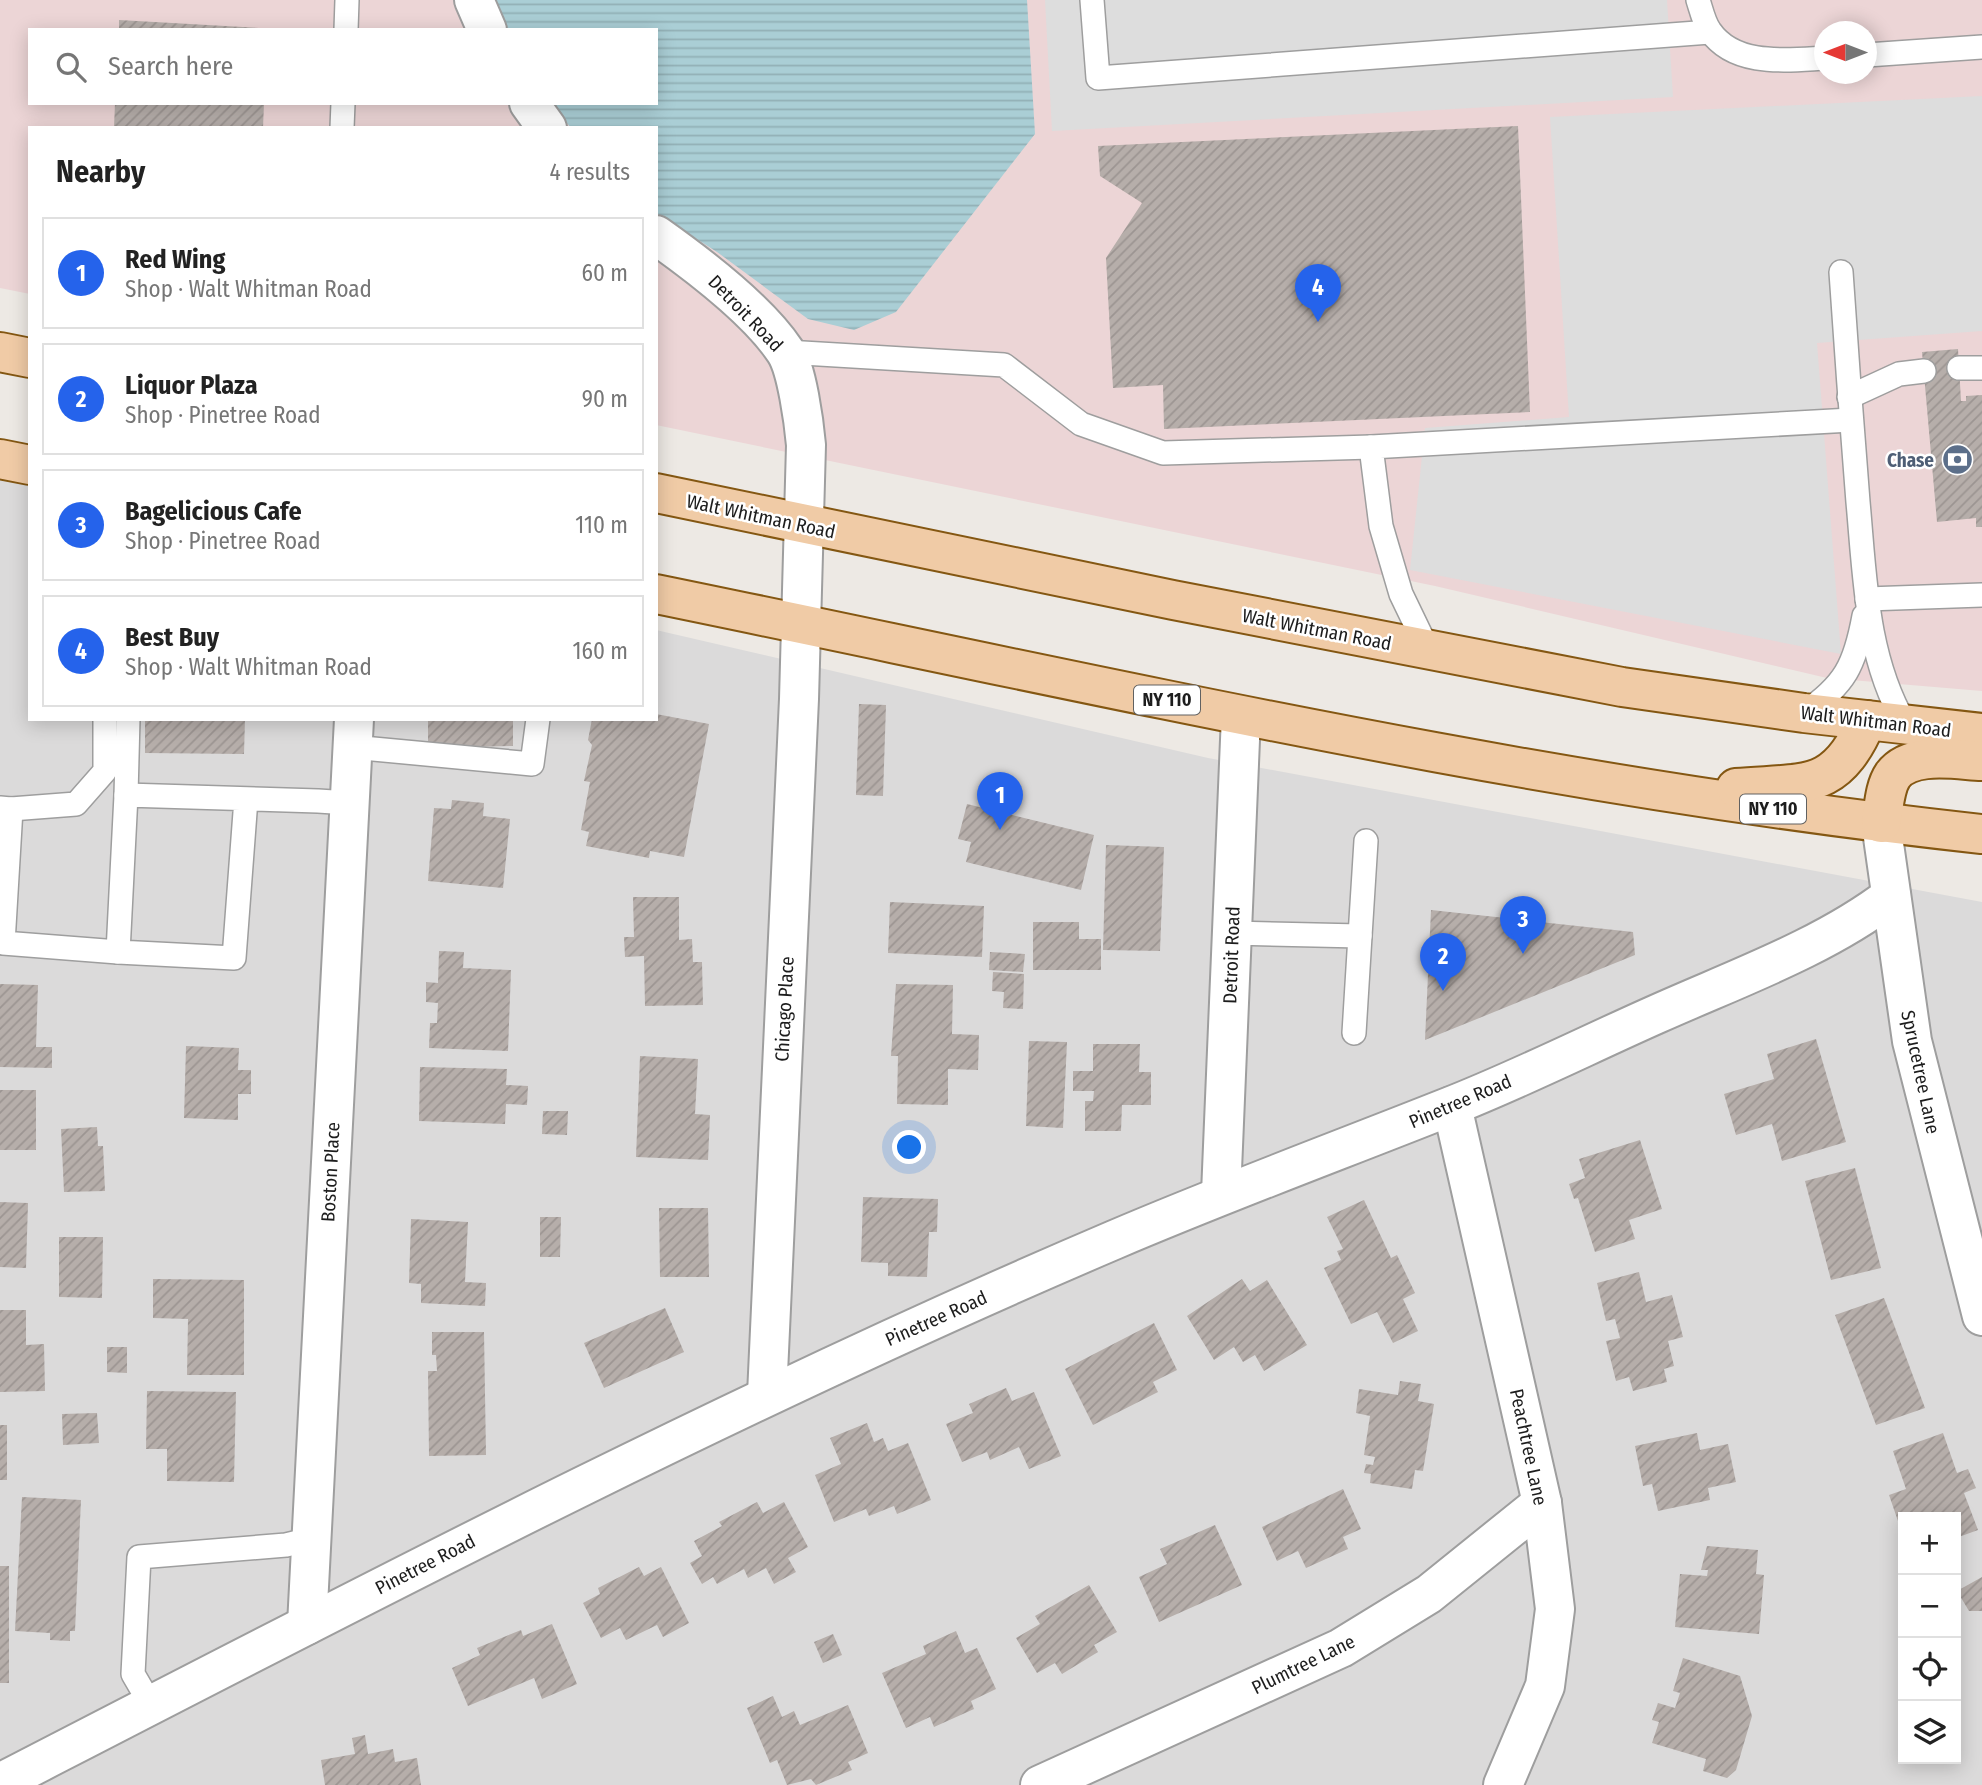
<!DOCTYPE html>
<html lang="en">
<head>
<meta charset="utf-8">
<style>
	body { margin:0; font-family:"Fira Sans Condensed",sans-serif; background:#f6f6f6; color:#222 }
	.controls { position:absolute; right:21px; bottom:21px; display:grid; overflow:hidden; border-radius:0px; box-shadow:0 4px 18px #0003 }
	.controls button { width:63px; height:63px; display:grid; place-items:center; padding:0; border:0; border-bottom:2px solid #e0e0e0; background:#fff; color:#222; font:35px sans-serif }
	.compass { position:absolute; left:1814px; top:21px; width:63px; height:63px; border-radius:50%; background:#fff; box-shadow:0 4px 18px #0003; rotate:270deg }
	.you { position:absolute; left:910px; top:1148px; width:24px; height:24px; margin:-18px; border:5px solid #fff; border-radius:50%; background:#1a73e8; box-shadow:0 0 0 10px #1a73e833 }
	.badge { display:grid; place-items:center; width:46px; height:46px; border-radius:50%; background:#2563eb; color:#fff; font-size:23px; font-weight:700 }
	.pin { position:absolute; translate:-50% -58px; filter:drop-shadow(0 2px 4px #0008) }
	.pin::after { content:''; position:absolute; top:37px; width:24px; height:21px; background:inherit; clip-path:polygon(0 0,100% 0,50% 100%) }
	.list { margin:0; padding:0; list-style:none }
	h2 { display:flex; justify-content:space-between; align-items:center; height:91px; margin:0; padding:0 28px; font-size:30px }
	h2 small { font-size:23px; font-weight:400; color:#767676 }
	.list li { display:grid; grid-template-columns:46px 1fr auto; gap:21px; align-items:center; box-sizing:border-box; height:112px; margin:0 14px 14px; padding:0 14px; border:2px solid #e0e0e0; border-radius:0px }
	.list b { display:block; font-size:26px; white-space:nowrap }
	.list p { margin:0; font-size:23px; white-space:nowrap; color:#767676 }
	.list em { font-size:23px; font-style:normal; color:#767676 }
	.icon { flex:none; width:38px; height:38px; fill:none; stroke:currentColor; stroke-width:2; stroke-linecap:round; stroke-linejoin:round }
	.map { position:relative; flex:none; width:1982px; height:1785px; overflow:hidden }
	.search { position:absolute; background:#fff; box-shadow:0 4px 18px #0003; left:28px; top:28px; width:630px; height:77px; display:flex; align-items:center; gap:18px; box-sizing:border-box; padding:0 24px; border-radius:0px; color:#767676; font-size:26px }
	.panel { position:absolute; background:#fff; box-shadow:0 4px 18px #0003; left:28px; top:126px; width:630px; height:595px; border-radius:0px }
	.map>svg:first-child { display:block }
	.residential { fill:#dbdada; fill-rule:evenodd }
	.commercial { fill:#ecd5d6; fill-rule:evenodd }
	.parking { fill:#ddd }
	.water { fill:url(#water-rules) }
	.building { fill:url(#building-hatch) }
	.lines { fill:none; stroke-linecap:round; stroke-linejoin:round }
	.lane-casing { stroke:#9e9e9e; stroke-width:26 }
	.street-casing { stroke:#9e9e9e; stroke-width:42 }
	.primary-casing { stroke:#845712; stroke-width:42 }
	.lane { stroke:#fff; stroke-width:23 }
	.street { stroke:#fff; stroke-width:38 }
	.primary { stroke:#f0cba6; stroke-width:38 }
	.labels { text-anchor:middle; stroke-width:5; stroke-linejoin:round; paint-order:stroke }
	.shield { fill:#fff; stroke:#616161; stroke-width:2 }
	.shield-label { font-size:18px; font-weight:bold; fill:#1d1d1d }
	.street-label { font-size:19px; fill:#1d1d1d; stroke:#fff }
	.service-label { font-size:19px; font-weight:bold; fill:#4e5e75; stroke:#fff; text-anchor:end }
</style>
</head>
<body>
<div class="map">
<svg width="1982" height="1785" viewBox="0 0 1982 1785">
	<defs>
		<pattern id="water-rules" width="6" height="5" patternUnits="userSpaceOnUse" patternTransform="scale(1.75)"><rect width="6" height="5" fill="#aaced5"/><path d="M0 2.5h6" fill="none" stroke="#92b0b6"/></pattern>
		<pattern id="building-hatch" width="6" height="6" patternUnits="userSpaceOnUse" patternTransform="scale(1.75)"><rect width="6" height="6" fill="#b6aeaa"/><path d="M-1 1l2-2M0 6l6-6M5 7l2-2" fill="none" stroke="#9c9592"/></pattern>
	</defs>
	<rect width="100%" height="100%" fill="#ede9e4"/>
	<!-- residential -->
	<path class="residential" d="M0,477l30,6v236h626v-89l552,128 774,144v883h-1982zM1903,1517h53v242h-53z"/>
	<!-- commercial -->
	<path class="commercial" d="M0,0h1982v691l-155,-13 -392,-92 -779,-161v-297h-626v166l-30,-6zM30,30h626v73h-626zM1825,32h42v42h-42z"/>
	<!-- parking -->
	<g class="parking">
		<path d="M1045,0h622l6,97 -621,34z"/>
		<path d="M1982,96v235l-165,12 24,311 -431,-84 15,-142 144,-11 -19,-300z"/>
	</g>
	<!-- water -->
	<path class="water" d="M495,0h532l8,134 -139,178 -42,18 -46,-11 -91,-67 -61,-39v-85h-85l-21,-25h106v-73h-149z"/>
	<!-- building -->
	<g class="building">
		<path d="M119,20l140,8v2h-140z"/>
		<path d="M115,103h149l-1,25h-149z"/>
		<path d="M1518,126l12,286 -366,17 -1,-44 -50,3 -7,-130 36,-55 -42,-27 -2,-30z"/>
		<path d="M1958,349l3,52h5v-5l16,-1v132h-6v-9l-39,4 -15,-170z"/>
		<path d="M859,704l27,1 -3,91 -27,-1z"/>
		<path d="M656,714l53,10 -25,133 -34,-6 -1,7 -63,-12 3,-14 -8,-2 9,-48 -6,-1 8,-36 -4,-5 4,-21h64z"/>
		<path d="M145,719h100l-1,35 -99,-1z"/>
		<path d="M428,719h85v27l-85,2z"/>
		<path d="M452,800l32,3 -1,13 27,3 -7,69 -75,-7 6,-73 17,1z"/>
		<path d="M967,804l127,31 -13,55 -115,-28 5,-20 -13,-3z"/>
		<path d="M1106,845l58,2 -4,104 -57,-1z"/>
		<path d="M633,897h46v43l13,-1 1,23h9l1,43 -58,1 -1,-50 -19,1 -1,-20h10z"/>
		<path d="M890,902l94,4 -2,51 -94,-4z"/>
		<path d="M1431,910l202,22 2,23 -210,85z"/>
		<path d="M1033,922h46v17h22v31h-68z"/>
		<path d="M439,951l25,1 -1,16 48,2 -3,81 -79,-3 1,-25h7l1,-20 -12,-1v-20l12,1z"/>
		<path d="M990,952l35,2 -2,18 -34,-2z"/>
		<path d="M993,972l31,2 -1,35 -20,-1 1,-16 -12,-1z"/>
		<path d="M0,984l38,1 -2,62h16v21l-52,-1z"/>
		<path d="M896,984l57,1 -1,49 27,1 -1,35 -30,-1v36l-51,-1 1,-48h-7z"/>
		<path d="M1816,1039l30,103 -64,19 -10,-37 -36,11 -12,-41 50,-15 -7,-25z"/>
		<path d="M1029,1041l38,1 -4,86 -37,-2z"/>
		<path d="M1093,1044h47l-1,28h12v33h-29l-1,26h-36v-30h8l1,-10h-21v-20h20z"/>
		<path d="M186,1046l53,2 -1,22h13v24h-13v26l-54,-2z"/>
		<path d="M640,1056l58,3 -3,55 15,1 -2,45 -72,-3z"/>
		<path d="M420,1067l87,2 -1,16 22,1 -1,19 -21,-1 -1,20 -86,-3z"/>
		<rect x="0" y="1090" width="36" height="60"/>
		<path d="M543,1111h25l-1,24 -25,-1z"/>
		<path d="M97,1127l1,19h5l2,45 -41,1 -3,-63z"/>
		<path d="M1640,1140l22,69 -33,11 6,19 -40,13 -17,-54 -4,1 -5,-15 16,-6 -6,-19z"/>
		<path d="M1855,1168l26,100 -50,12 -26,-99z"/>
		<path d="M863,1197l75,2 -1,33h-8l-2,45 -39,-1v-13l-27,-1z"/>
		<path d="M1364,1200l27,58 6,-3 18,38 -12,6 15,32 -25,12 -16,-31 -26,12 -27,-56 17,-8 -4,-9 6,-2 -16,-32z"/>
		<path d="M0,1202l28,1 -2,65 -26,-1z"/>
		<path d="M659,1208h49l1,69h-49z"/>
		<path d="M540,1217h21l-1,40h-20z"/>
		<path d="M411,1219l57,3 -3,60 21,1 -1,23 -64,-3v-19l-12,-1z"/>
		<path d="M59,1237h44l-1,61 -43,-1z"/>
		<path d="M1639,1272l7,30 26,-7 11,42 -15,4 6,25 -10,3 3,13 -34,9 -4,-14 -13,4 -10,-40 14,-3 -5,-19 -9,2 -9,-38z"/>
		<path d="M153,1279l91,1v95h-57l1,-56 -35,-1z"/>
		<path d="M1242,1279l8,12 17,-11 40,65 -43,26 -9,-16 -12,7 -9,-15 -20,13 -27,-44z"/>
		<path d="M1884,1298l41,110 -49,17 -41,-110z"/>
		<path d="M665,1308l19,44 -80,36 -20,-45z"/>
		<path d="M0,1310h26v35l18,-1 1,47 -45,1z"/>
		<path d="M1154,1323l23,47 -24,12 5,10 -65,33 -28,-56z"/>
		<path d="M432,1332h52l2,123 -57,1 -1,-85h9l-1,-16h-4z"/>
		<path d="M107,1347h20v26l-20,-1z"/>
		<path d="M1400,1381l21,3 -3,17 16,3 -11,67 -8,-1 -3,19 -42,-6 1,-9 -7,-1 2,-9 7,1 2,-8 -11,-2 6,-39 -14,-3 3,-24 39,6z"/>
		<path d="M1006,1388l6,13 22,-9 27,64 -32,13 -10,-22 -29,13 -3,-8 -25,10 -16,-38 27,-11 -4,-9z"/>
		<path d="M147,1391l89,1 -2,90 -67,-1v-32h-21z"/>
		<path d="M97,1413l2,30 -36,2 -1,-31z"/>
		<path d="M867,1423l7,19 9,-4 5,13 20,-8 23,57 -34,14 -3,-8 -25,10 -3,-7 -32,13 -19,-47 26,-11 -11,-26z"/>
		<rect x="0" y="1425" width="7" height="55"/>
		<path d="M1697,1433l3,17 28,-6 8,38 -28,6 2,12 -52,11 -6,-27 -9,2 -8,-40z"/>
		<path d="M1943,1433l14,40 11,-4 8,19 -12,5 14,37 -22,8v-21h-53v6l-4,1 -10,-29 17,-6 -13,-38z"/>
		<path d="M1343,1489l18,40 -18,8 5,12 -42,19 -8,-17 -21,10 -15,-34z"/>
		<path d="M22,1497l59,3 -6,131h-5v10l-20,-1v-7l-35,-2z"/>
		<path d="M757,1502l6,11 21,-11 24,45 -20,11 8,14 -22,12 -8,-16 -18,10 -4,-9 -27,15 -4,-7 -11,7 -12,-21 12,-7 -8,-15 28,-15 -3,-4z"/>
		<path d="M1215,1525l27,60 -83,37 -20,-45 28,-13 -7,-15z"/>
		<path d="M1707,1546l51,4 -2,24 8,1 -5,59 -84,-7 5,-53 27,2 1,-6h-7z"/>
		<rect x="0" y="1566" width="9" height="117"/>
		<path d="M639,1567l5,9 17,-9 28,56 -26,14 -6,-12 -31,15 -6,-12 -19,10 -18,-35 17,-9 -2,-6z"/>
		<path d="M1982,1577v34h-13l-12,-20z"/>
		<path d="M1089,1585l28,47 -23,13 4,7 -36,22 -7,-11 -18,10 -21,-35 24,-14 -5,-8z"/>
		<path d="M552,1624l25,60 -35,15 -8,-21 -66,28 -16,-38 28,-13 -3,-7 44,-18 2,6z"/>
		<path d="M956,1631l9,22 12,-5 19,41 -25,12 3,8 -40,18 -4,-10 -24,11 -24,-55 44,-19 -3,-8z"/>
		<path d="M833,1634l9,21 -19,8 -9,-21z"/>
		<path d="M1683,1658l57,18 12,40 -16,54 -9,8 -24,-7 3,-12 -54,-16 7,-21 -7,-2 6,-17 17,5 5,-15 -7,-2z"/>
		<path d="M773,1696l9,21 12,-6 6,14 48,-20 20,48 -20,9 4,8 -36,15 -5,-6 -24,6 -10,-25 -7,3 -23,-55z"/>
		<path d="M365,1735l3,19 25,-5 2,13 22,-4 4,27h-96l-4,-25 34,-6 -3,-16z"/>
	</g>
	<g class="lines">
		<defs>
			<g id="lane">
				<path d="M1092,0l6,78 612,-46"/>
				<path d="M1698,0c3,9 6,23 12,31 25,36 76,29 115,27"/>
				<path d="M346,30l1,-30"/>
				<path d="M1867,55l115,-8"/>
				<path d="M342,128l1,-25"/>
				<path d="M1841,272c5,77 11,153 17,230 7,76 8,155 47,222"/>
				<path d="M786,352l218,13 77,59 82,29 208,-6"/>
				<path d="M1959,368h23"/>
				<path d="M1849,397l50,-23 25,-3"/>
				<path d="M1867,599l115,-4"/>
				<path d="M1428,650l-27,-56 -20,-68 -10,-79 480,-27"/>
				<path d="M1804,713c41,-28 51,-48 60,-97"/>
				<path d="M352,747l180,17 6,-45"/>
				<path d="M126,795l2,-76"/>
				<path d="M246,799l-12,159 -116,-6 8,-157 192,6 31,2"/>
				<path d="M0,808l11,1 -8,134 115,9"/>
				<path d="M11,809l65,-5 29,-33v-52"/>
				<path d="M1232,933l128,3 -6,97"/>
				<path d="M1360,936l6,-95"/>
				<path d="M151,1705l-18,-31 6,-117 147,-12 25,-6"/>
			</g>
			<g id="street">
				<path d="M474,0l13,30"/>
				<path d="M529,103l18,25"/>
				<path d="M656,235c41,29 101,74 129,116 12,18 19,72 21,94l-7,254 -32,696"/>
				<path d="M1881,823l31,218 70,275"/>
				<path d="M1452,1106l90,397 13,106 -10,77 -42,99"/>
				<path d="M1221,1194l20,-478"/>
				<path d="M307,1625l47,-906"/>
				<path d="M0,1783c368,-190 734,-381 1114,-543 110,-47 221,-88 332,-132 72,-28 141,-63 211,-94 78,-35 166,-66 234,-118"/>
				<path d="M1040,1785l301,-137 88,-54 113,-91"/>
			</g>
			<g id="primary">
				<path d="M0,352l30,6"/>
				<path d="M0,459l30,6"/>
				<path d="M656,493l517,107 449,87 182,26 178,20"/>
				<path d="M656,594c440,90 879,192 1326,240"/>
				<path d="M1736,788c69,-6 100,5 131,-68"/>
				<path d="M1881,823c3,-14 3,-35 12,-48 18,-24 63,-15 89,-14"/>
			</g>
		</defs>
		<!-- lane casing -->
		<use href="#lane" class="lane-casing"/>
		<!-- street casing -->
		<use href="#street" class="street-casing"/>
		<!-- primary casing -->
		<use href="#primary" class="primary-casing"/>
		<!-- lane -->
		<use href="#lane" class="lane"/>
		<!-- street -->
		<use href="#street" class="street"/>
		<!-- primary -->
		<use href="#primary" class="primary"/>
	</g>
	<!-- icons -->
	<defs>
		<symbol id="bank-disc" viewBox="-11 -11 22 22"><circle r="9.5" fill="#5c6f8a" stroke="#fff"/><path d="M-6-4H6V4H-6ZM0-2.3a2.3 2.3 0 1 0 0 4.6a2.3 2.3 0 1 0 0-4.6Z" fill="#fff"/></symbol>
	</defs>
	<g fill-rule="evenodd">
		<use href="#bank-disc" x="1940" y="442" width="35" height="35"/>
	</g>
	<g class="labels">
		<!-- shield labels -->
		<g class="shield">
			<rect x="1134" y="685.5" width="66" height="29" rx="5"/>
			<rect x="1740" y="794.5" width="66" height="29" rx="5"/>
		</g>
		<g class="shield-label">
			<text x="1167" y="706">NY 110</text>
			<text x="1773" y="815">NY 110</text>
		</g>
		<!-- street labels -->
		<g class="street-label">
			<text transform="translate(746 313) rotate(46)" y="7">Detroit Road</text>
			<text transform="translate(761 516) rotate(12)" y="7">Walt Whitman Road</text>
			<text transform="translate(1317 629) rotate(11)" y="7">Walt Whitman Road</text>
			<text transform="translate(1876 721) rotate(7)" y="7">Walt Whitman Road</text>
			<text transform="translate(1231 955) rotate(-88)" y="7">Detroit Road</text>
			<text transform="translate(784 1009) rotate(-87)" y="7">Chicago Place</text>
			<text transform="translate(1921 1072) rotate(78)" y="7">Sprucetree Lane</text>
			<text transform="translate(1460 1101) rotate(-23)" y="7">Pinetree Road</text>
			<text transform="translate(330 1172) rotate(-87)" y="7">Boston Place</text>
			<text transform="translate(936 1318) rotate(-24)" y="7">Pinetree Road</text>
			<text transform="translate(1529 1447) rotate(78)" y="7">Peachtree Lane</text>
			<text transform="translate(425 1564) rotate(-27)" y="7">Pinetree Road</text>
			<text transform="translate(1303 1664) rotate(-26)" y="7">Plumtree Lane</text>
		</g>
		<!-- service labels -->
		<g class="service-label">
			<text x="1934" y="467">Chase</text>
		</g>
	</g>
</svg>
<div class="controls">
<button>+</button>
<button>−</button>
<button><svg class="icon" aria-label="locate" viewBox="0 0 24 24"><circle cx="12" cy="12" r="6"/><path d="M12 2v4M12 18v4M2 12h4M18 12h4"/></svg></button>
<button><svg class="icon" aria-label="layers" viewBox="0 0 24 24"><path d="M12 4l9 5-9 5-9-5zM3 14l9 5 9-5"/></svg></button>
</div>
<svg class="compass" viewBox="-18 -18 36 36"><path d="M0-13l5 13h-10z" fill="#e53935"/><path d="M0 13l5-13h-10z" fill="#767676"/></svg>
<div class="you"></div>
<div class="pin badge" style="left:1000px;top:830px">1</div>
<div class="pin badge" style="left:1443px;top:991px">2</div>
<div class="pin badge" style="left:1523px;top:954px">3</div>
<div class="pin badge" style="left:1318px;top:322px">4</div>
<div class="search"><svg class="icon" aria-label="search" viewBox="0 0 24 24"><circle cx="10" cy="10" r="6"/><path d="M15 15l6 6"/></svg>Search here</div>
<section class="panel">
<h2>Nearby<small>4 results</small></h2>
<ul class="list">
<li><span class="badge">1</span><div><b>Red Wing</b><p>Shop · Walt Whitman Road</p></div><em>60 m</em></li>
<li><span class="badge">2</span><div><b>Liquor Plaza</b><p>Shop · Pinetree Road</p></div><em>90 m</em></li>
<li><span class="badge">3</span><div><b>Bagelicious Cafe</b><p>Shop · Pinetree Road</p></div><em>110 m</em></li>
<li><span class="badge">4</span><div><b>Best Buy</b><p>Shop · Walt Whitman Road</p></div><em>160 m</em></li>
</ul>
</section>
</div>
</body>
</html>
